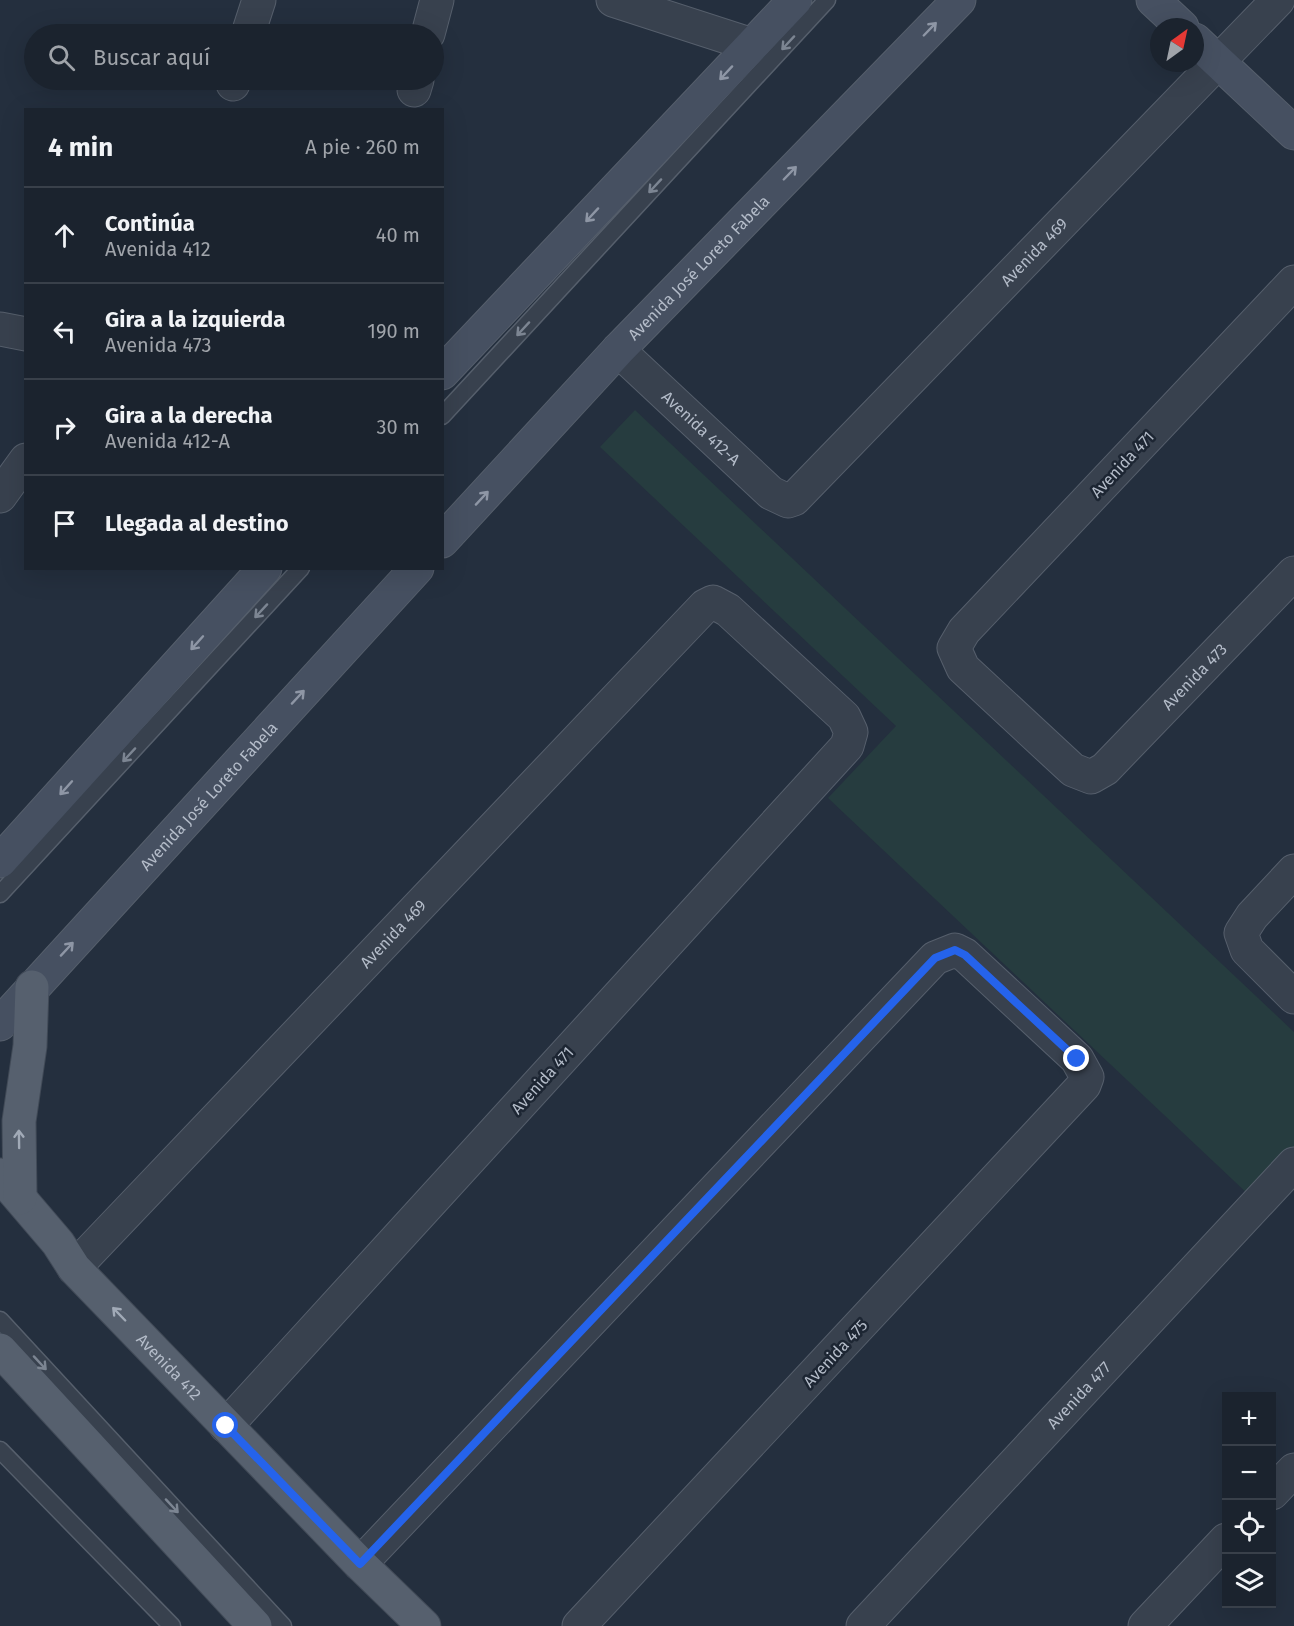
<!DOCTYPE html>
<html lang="es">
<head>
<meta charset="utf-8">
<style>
	body { margin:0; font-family:"Fira Sans",sans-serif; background:#282f3a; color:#f1f3f6 }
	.controls { position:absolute; right:18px; bottom:18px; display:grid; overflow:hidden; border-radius:0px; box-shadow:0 6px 24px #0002 }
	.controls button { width:54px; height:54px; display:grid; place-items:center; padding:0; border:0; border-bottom:2px solid #39404a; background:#1b232e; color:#f1f3f6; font:30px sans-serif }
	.compass { position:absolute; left:1150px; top:18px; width:54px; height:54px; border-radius:50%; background:#1b232e; box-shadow:0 6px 24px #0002; rotate:33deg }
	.stop { position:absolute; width:18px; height:18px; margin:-14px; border:4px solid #2563eb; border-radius:50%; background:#fff }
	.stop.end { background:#2563eb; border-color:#fff; box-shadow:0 2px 6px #0008 }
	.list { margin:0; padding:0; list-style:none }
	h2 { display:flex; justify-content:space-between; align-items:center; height:78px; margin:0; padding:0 24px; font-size:26px }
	h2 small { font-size:20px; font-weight:400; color:#a0a4aa }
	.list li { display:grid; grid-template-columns:39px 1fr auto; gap:18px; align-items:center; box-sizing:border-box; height:96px; padding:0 24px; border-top:2px solid #39404a }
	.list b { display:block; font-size:22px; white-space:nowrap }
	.list p { margin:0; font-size:20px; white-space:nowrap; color:#a0a4aa }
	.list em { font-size:20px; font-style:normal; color:#a0a4aa }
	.icon { flex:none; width:33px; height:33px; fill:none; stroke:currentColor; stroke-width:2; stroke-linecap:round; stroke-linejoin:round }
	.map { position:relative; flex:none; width:1294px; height:1626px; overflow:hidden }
	.search { position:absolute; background:#1b232e; box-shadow:0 6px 24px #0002; left:24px; top:24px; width:420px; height:66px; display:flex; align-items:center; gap:15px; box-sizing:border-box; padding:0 21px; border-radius:33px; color:#a0a4aa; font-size:22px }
	.panel { position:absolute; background:#1b232e; box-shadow:0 6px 24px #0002; left:24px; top:108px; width:420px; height:462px; border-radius:0px }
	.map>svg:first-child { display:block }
	.green { fill:#263c3f }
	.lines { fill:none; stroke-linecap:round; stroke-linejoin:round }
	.lane-casing { stroke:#565f6c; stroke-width:19 }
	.street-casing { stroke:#565f6c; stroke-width:35 }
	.secondary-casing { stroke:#565f6c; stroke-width:35 }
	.primary-casing { stroke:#414a57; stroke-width:35 }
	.lane { stroke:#38414e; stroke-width:16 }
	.street { stroke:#38414e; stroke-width:33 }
	.secondary { stroke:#465061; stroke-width:33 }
	.primary { stroke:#56606e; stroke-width:33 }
	.oneway { stroke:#8e96a5 }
	.oneway2 { stroke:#7c8592 }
	.oneway3 { stroke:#a1aab7 }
	.route { stroke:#2563eb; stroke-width:8 }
	.labels { text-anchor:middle; stroke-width:5; stroke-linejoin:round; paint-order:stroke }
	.street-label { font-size:16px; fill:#b4bcc9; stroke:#1d2633 }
</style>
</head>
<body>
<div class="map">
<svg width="1294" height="1626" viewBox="0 0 1294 1626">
	<rect width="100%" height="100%" fill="#242f3e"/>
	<!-- green -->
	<path class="green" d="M635,410l659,622v118l-44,46 -422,-398 68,-72 -296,-279z"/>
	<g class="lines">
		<defs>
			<g id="lane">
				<path d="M442,416l385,-416"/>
				<path d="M0,894l301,-326"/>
				<path d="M0,1320l283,306"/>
				<path d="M0,1450l172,176"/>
			</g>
			<g id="street">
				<path d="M613,0l139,45"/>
				<path d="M248,34l11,-34"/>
				<path d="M428,34l9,-34"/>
				<path d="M233,84l1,-4"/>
				<path d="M414,90l3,-10"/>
				<path id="s1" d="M1294,282l-330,349 -10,17 9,20 110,102 18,7 14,-8 189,-196"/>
				<path d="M0,329l26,5"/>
				<path id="s2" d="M618,350l153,143 17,8 6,-2 484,-499"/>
				<path d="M0,496l26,-36"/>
				<path d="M1294,871l-42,45 -11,17 6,17 47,47"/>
				<path id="s3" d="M74,1268l631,-662 8,-4 15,8 116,107 7,15 -4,14 -621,680"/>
				<path d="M1272,1493l22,-23"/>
				<path d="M360,1564l575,-606 20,-8 10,5 112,104 10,18 -3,8 -505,541"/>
				<path id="s4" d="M863,1626l431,-462"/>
				<path d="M1145,1626l81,-86"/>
			</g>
			<g id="secondary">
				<path d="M1153,0l29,27"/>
				<path d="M1195,40l99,93"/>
				<path d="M442,373l353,-373"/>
				<path id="s5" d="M442,541l176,-191 341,-350"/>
				<path d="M0,861l265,-293"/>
				<path id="s6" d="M0,1024l417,-456"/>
			</g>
			<g id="primary">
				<path id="s7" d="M0,1175l58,68 16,25 286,296 64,62"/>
				<path d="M20,1198l-1,-77 11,-75 2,-59"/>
				<path d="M0,1350l255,276"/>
			</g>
		</defs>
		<!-- lane casing -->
		<use href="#lane" class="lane-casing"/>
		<!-- street casing -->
		<use href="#street" class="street-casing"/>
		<!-- secondary casing -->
		<use href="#secondary" class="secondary-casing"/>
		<!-- primary casing -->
		<use href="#primary" class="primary-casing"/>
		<!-- lane -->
		<use href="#lane" class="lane"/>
		<!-- street -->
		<use href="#street" class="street"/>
		<!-- secondary -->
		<use href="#secondary" class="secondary"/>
		<!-- primary -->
		<use href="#primary" class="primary"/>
	</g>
	<!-- one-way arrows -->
	<defs><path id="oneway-shaft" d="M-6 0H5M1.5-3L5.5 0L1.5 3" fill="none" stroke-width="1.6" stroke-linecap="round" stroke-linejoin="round" transform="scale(1.5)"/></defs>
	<g class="oneway">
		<use href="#oneway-shaft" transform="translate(930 29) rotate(-46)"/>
		<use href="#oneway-shaft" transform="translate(726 73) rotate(133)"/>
		<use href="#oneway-shaft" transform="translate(790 173) rotate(-46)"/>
		<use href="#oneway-shaft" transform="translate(592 215) rotate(133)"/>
		<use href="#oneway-shaft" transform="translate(482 498) rotate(-47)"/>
		<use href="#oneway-shaft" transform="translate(197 643) rotate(132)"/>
		<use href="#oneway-shaft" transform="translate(298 697) rotate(-47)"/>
		<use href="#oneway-shaft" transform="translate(66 788) rotate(132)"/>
		<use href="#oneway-shaft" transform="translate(67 949) rotate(-47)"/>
	</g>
	<g class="oneway2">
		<use href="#oneway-shaft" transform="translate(788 43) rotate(133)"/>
		<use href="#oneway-shaft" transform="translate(655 186) rotate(133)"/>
		<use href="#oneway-shaft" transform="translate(523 329) rotate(133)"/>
		<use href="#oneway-shaft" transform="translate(261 611) rotate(133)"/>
		<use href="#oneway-shaft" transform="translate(129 755) rotate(133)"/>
		<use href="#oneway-shaft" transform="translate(40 1363) rotate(47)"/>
		<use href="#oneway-shaft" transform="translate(172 1506) rotate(47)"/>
	</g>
	<g class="oneway3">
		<use href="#oneway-shaft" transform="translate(19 1139) rotate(-91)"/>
		<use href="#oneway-shaft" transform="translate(119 1314) rotate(-134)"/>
	</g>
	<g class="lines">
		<!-- route -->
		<path class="route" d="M226,1426l134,138 575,-606 20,-8 10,5 112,104"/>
	</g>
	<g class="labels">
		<!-- street labels -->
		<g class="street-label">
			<text dy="6" stroke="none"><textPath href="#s2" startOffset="579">Avenida 469</textPath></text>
			<text dy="6" stroke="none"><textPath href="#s5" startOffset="375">Avenida José Loreto Fabela</textPath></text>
			<text dy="6" stroke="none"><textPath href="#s2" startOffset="114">Avenida 412-A</textPath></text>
			<text transform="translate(1122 464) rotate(-47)" y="6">Avenida 471</text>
			<text dy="6" stroke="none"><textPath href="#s1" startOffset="836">Avenida 473</textPath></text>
			<text dy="6" stroke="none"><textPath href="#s6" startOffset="309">Avenida José Loreto Fabela</textPath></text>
			<text dy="6" stroke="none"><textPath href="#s3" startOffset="462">Avenida 469</textPath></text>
			<text transform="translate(542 1080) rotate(-48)" y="6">Avenida 471</text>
			<text transform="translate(835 1353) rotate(-47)" y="6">Avenida 475</text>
			<text dy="6" stroke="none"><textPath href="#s7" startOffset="256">Avenida 412</textPath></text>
			<text dy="6" stroke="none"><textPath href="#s4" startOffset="316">Avenida 477</textPath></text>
		</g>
	</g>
</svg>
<div class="controls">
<button>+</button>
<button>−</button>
<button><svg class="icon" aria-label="locate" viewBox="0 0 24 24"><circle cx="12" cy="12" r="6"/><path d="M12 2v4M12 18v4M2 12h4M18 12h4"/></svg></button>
<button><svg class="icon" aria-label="layers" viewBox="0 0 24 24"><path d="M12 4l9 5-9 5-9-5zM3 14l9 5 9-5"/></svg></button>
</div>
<svg class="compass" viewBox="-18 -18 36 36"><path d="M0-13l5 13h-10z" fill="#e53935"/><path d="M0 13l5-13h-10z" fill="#a0a4aa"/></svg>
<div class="stop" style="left:226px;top:1426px"></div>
<div class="stop end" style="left:1077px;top:1059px"></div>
<div class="search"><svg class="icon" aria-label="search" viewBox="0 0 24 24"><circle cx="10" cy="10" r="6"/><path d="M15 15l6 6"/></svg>Buscar aquí</div>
<section class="panel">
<h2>4 min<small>A pie · 260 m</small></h2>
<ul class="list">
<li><svg class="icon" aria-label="ahead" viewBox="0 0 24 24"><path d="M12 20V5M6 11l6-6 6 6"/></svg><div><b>Continúa</b><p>Avenida 412</p></div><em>40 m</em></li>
<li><svg class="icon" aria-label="left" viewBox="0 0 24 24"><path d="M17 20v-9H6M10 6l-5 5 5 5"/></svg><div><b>Gira a la izquierda</b><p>Avenida 473</p></div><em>190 m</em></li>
<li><svg class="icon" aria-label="right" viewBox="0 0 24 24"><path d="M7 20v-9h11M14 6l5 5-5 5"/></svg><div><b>Gira a la derecha</b><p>Avenida 412-A</p></div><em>30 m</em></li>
<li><svg class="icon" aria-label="arrive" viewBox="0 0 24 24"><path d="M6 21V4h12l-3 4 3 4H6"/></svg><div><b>Llegada al destino</b></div></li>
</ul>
</section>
</div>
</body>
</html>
